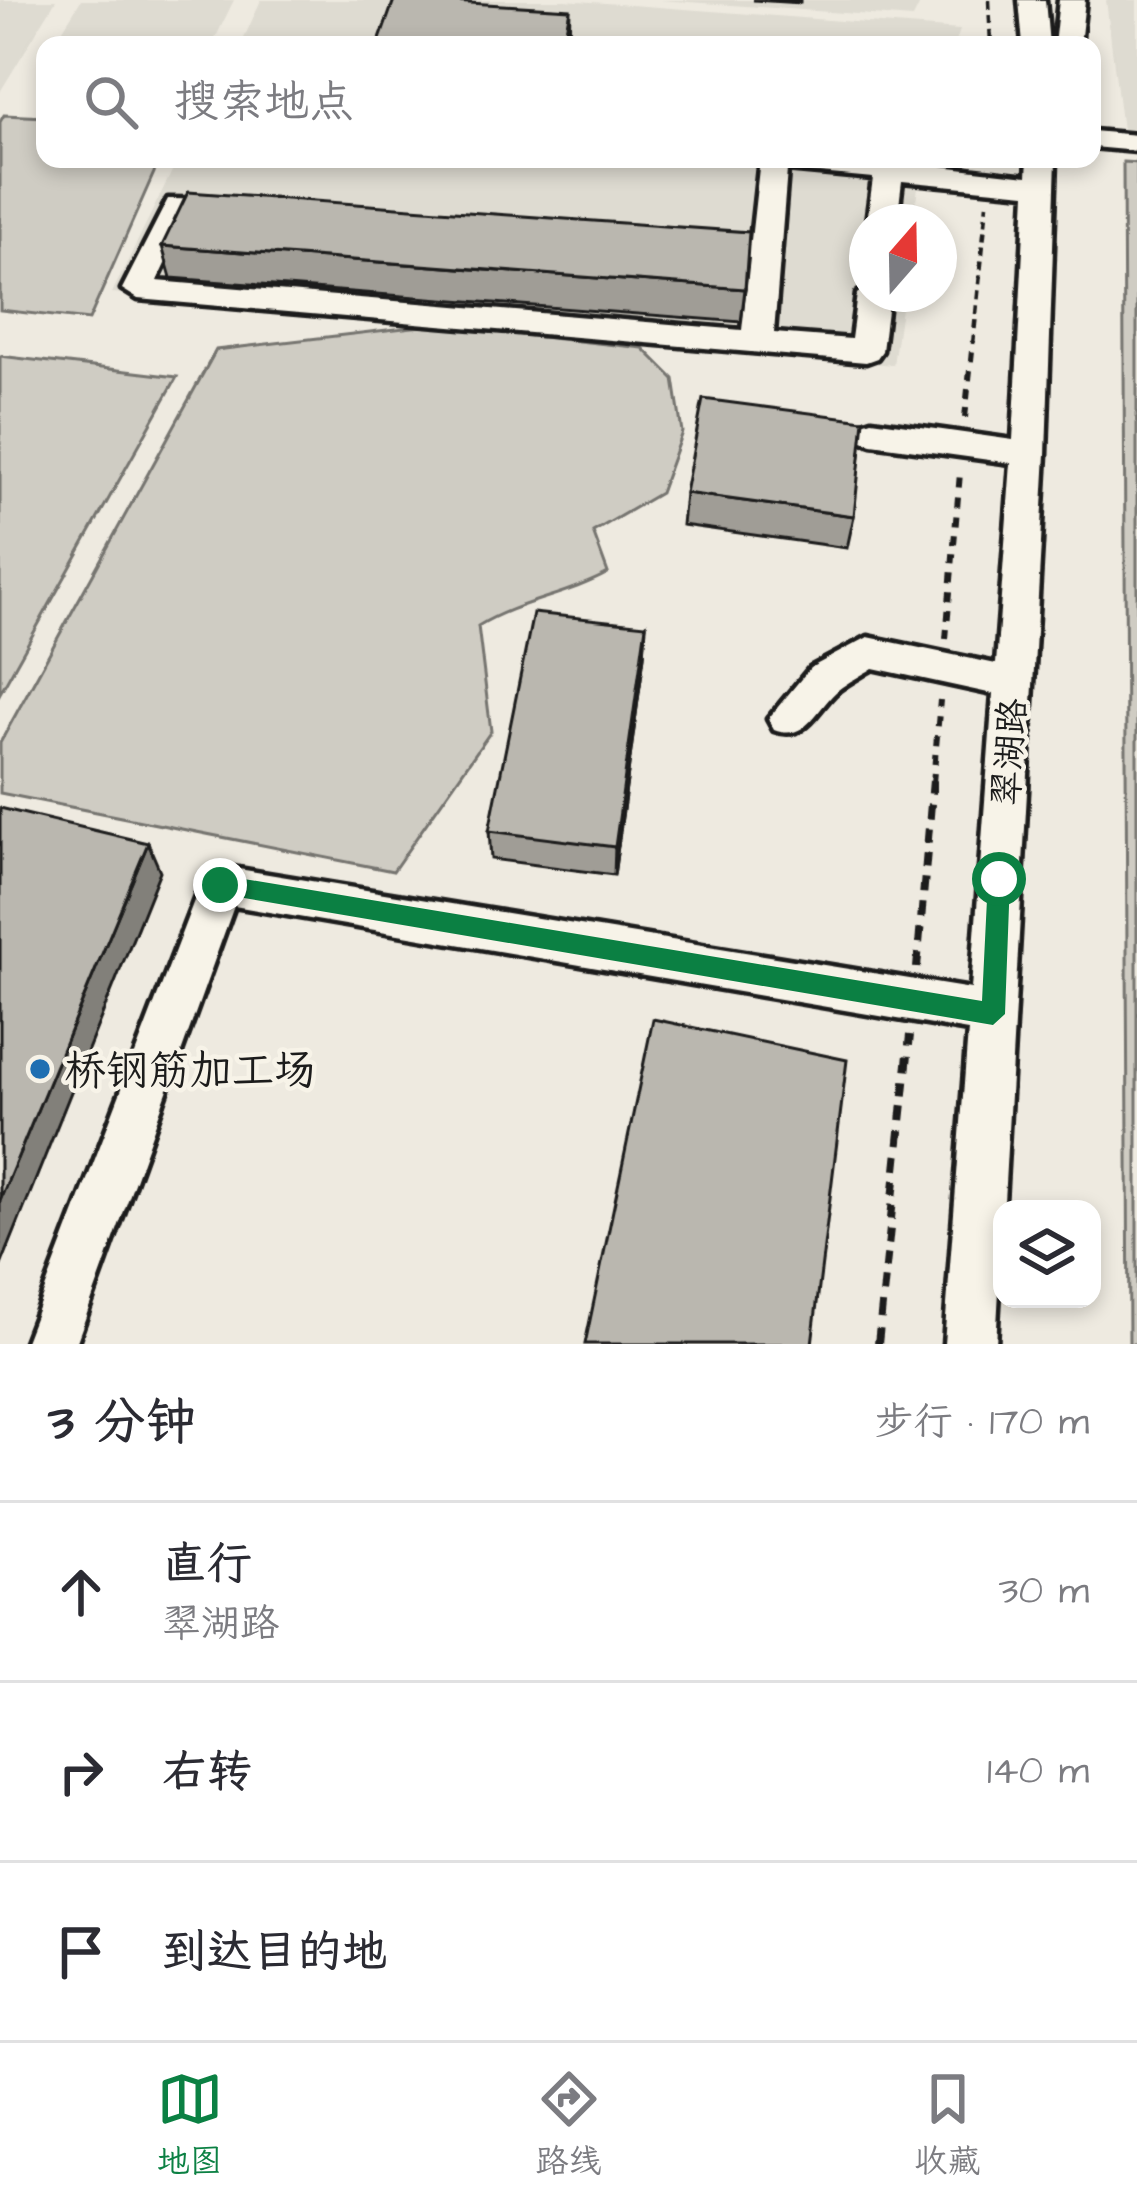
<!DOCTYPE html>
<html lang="zh">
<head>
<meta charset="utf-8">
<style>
	body { margin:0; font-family:"Architects Daughter","LXGW WenKai TC",sans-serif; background:#f7f7f7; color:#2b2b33 }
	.controls { position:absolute; right:36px; bottom:36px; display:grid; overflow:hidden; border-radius:24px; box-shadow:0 6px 18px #0003 }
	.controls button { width:108px; height:108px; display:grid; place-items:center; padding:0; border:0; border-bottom:3px solid #e1e1e2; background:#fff; color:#2b2b33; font:60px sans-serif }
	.compass { position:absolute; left:849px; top:204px; width:108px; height:108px; border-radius:50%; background:#fff; box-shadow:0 6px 18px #0003; rotate:20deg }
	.stop { position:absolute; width:36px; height:36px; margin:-27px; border:9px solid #0b8043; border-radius:50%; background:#fff }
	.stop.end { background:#0b8043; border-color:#fff; box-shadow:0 3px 12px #0008 }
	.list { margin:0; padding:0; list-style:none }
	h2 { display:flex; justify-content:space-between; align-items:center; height:156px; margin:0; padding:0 48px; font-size:51px }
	h2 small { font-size:39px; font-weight:400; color:#7c7c81 }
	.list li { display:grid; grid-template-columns:78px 1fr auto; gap:36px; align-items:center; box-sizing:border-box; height:180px; padding:0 48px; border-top:3px solid #e1e1e2 }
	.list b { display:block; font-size:45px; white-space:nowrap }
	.list p { margin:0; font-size:39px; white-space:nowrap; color:#7c7c81 }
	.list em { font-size:39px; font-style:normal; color:#7c7c81 }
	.icon { flex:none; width:66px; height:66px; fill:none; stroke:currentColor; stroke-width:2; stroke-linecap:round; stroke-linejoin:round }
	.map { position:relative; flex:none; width:1137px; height:1344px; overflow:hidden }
	.search { position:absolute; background:#fff; box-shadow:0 6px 18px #0003; left:36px; right:36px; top:36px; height:132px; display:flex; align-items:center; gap:30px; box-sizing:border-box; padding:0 42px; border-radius:24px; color:#7c7c81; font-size:45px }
	.sheet { height:696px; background:#fff }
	nav { display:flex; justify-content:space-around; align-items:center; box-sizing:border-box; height:168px; border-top:3px solid #e1e1e2; background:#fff; font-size:33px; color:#7c7c81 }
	nav a { display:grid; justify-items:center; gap:6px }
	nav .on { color:#0b8043 }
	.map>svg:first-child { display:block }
	.built { fill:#dedbd1 }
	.green { fill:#cfccc3; stroke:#767470; stroke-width:3 }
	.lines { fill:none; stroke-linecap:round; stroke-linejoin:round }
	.minor-casing { stroke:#1c1c1c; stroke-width:9 }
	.path-far2 { stroke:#1c1c1c; stroke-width:4.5; stroke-dasharray:9 6; stroke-linecap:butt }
	.path-far1 { stroke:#1c1c1c; stroke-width:6; stroke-dasharray:10 9; stroke-linecap:butt }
	.path { stroke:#1c1c1c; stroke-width:8; stroke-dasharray:15 10; stroke-linecap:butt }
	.minor { fill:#f7f3e8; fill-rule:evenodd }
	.wall { fill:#a09d96; stroke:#1c1c1c; stroke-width:3 }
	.shaded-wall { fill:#82807a; stroke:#1c1c1c; stroke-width:3 }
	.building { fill:#bab7af; stroke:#1c1c1c; stroke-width:3 }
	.route { fill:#0b8043 }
	.poi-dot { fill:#1f6fb2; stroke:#f7f3e8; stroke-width:4.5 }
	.labels { text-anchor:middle; stroke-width:9; stroke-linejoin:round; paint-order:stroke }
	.street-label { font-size:36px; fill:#1c1c1c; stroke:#f7f3e8 }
	.near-poi-label { font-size:42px; fill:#1c1c1c; stroke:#f7f3e8; text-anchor:start }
</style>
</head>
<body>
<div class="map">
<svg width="1137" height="1344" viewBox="0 0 1137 1344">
	<rect width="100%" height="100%" fill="#eeeae0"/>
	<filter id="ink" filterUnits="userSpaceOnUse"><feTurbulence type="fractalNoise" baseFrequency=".00833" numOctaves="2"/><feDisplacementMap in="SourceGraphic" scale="24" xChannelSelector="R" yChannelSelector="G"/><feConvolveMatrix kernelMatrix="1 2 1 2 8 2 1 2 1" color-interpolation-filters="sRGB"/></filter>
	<g filter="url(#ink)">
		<!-- built -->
		<g class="built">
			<path d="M0,0h56l-56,92z"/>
			<path d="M81,0h153l-22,45h-159z"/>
			<path d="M261,0h304l395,30 -5,15h-714z"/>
			<path d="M660,0h262l-9,18z"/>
			<path d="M1106,0h31v156l-12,-1z"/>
			<path d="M178,159h744l-9,63h-46v72h36l-10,71 -781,-72z"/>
		</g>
		<!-- green -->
		<g class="green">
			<path d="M4,115l41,2v42h115l-71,161 -89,-10v-188z"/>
			<path d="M1123,162l14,1v1181h-8z"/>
			<path d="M430,325l213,23 31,31 8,53 -22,61 -67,39 15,41c-42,23 -89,28 -130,53l13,105 -98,140 -393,-78v-50l216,-393z"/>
			<path d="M0,356l177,21 -177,316z"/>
		</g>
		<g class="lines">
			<defs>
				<g id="minor">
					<path d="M1019,0h26l4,45h-26z"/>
					<path d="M1059,0h26l-5,45h-26z"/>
					<path d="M1092,131l45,4v16l-45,-4z"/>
					<path d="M760,159l129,1 138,16 1,-17h28l-10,295 -50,890h-52l24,-313 -734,-125 -158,438h-52l181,-472 15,-6 751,123 22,-295 -120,-26c-11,7 -25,14 -35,22 -22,19 -31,52 -64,40l-6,-11 42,-51 58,-31 128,27 15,-201 -139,-19 -12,-4 -5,-8 5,-8 12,-4 141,20 13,-247 -124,-12 -5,41h-30l6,-44 -86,-8 -13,163 77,6 6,-45 10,-8v8h22l-7,57 -5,7 -11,4 -728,-63 -16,-10 46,-90 65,1 15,9 -15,9 -45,-3 -31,66 585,49 8,-72 -51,-4 -15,-9 15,-9 52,4z"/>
				</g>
			</defs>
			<!-- minor casing -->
			<use href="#minor" class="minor-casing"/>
			<!-- path-far2 -->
			<g class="path-far2">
				<path d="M989,0l2,45"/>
				<path d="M973,344l14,-140"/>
			</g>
			<!-- path-far1 -->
			<g class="path-far1">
				<path d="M965,418l8,-77"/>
				<path d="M946,639l14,-166"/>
				<path d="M933,783l7,-83"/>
			</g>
			<!-- path -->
			<g class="path">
				<path d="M917,968l16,-188"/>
				<path d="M878,1344l32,-309"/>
			</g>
			<!-- minor -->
			<use href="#minor" class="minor"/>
		</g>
		<!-- wall -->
		<g class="wall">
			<path d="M753,0h47v3z"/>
			<path d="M162,246l583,43 -4,33 -570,-44z"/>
			<path d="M685,493l169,23 -7,32 -165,-23z"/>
			<path d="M646,625l-2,31 -30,219 -123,-16 -2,-28z"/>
		</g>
		<!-- shaded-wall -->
		<g class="shaded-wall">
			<path d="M570,9l-1,36h-6z"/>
			<path d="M646,625l-2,31 -30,219 1,-28z"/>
			<path d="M148,843l12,28 -160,397v-68z"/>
		</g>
		<!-- building -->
		<g class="building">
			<path d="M394,0h25l151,9 -7,36h-185z"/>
			<path d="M188,192l561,40 -4,57 -583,-43z"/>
			<path d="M703,399l161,21 -10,96 -169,-23z"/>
			<path d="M533,613l113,12 -31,222 -126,-16z"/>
			<path d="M0,808l148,35 -148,357z"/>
			<path d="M653,1019l194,41 -35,284h-227z"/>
		</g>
	</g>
	<!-- route -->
	<path class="route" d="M999,870l11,9 -5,135 -12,11 -773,-131 -11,-9 11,-10 762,126 6,-122z"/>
	<!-- markers -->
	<circle class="poi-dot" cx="40" cy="1069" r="12"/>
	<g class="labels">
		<!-- street labels -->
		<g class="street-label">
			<text transform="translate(1008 752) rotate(-86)" y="13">翠湖路</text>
		</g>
		<!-- near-poi labels -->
		<g class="near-poi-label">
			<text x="64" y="1084">桥钢筋加工场</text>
		</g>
	</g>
</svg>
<div class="controls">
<button><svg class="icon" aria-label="layers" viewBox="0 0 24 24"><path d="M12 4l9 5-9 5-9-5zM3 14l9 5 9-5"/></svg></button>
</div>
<svg class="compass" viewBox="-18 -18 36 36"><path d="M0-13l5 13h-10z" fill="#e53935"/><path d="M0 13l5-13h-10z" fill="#7c7c81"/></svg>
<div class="stop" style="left:999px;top:879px"></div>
<div class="stop end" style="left:220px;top:885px"></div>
<div class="search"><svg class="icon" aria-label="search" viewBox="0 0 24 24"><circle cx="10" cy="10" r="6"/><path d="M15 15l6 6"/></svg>搜索地点</div>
</div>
<section class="sheet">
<h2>3 分钟<small>步行 · 170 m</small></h2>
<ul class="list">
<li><svg class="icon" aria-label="ahead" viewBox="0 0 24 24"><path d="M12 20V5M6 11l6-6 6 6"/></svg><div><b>直行</b><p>翠湖路</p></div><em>30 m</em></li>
<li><svg class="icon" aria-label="right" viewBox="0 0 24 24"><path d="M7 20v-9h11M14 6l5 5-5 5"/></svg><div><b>右转</b></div><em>140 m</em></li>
<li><svg class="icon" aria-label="arrive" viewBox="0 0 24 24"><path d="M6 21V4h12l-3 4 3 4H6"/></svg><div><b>到达目的地</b></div></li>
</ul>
</section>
<nav>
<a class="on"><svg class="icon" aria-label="map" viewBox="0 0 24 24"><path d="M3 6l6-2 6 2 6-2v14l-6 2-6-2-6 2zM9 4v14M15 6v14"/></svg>地图</a>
<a><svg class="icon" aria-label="directions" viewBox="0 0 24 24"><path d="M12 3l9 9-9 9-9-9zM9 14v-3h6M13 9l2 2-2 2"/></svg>路线</a>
<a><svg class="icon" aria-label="saved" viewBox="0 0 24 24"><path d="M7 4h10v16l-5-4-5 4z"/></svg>收藏</a>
</nav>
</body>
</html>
